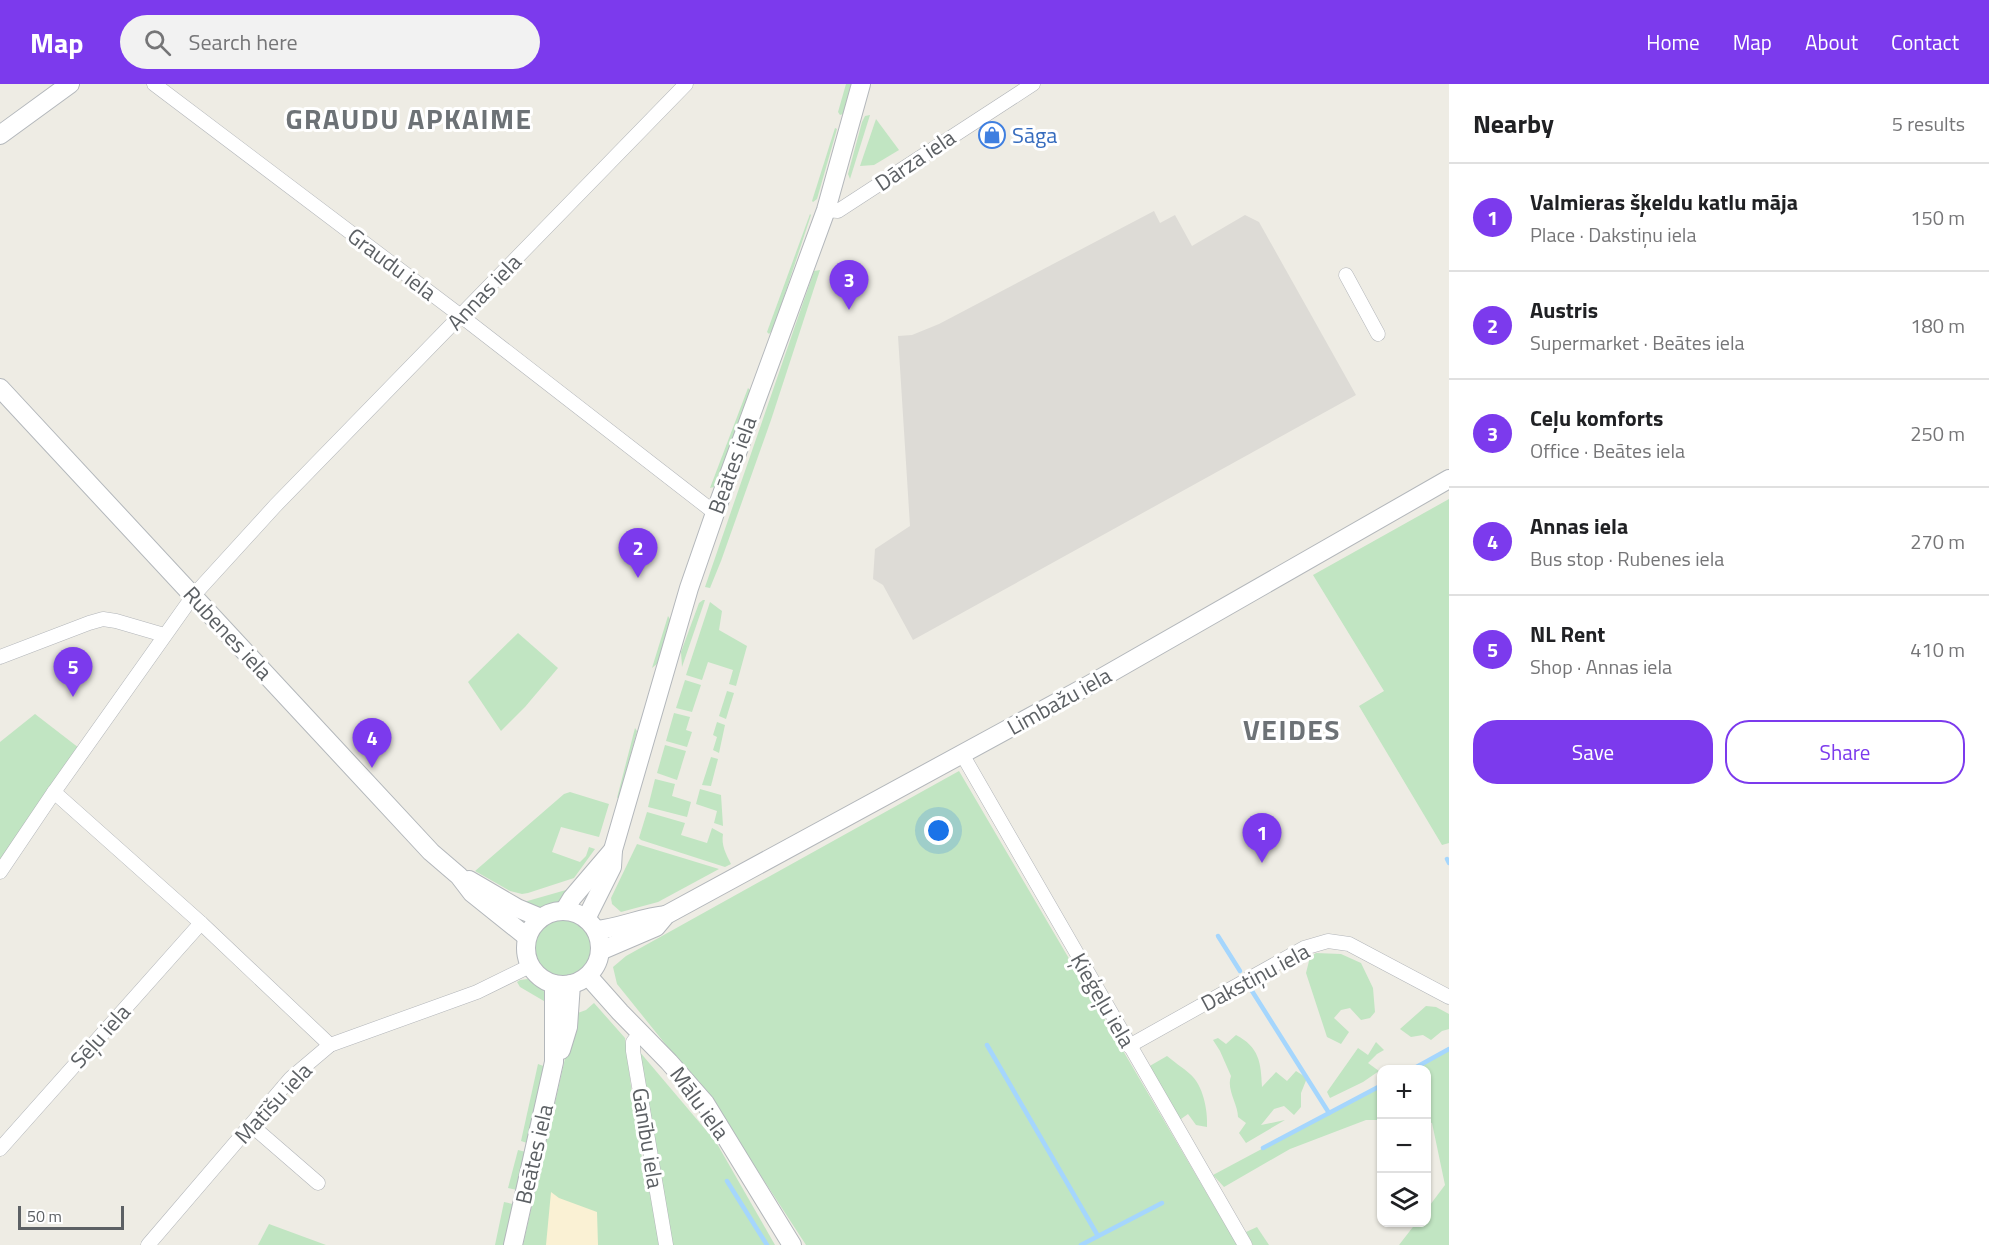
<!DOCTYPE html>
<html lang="en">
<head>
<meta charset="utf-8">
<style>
	body { margin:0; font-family:"Titillium Web",sans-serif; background:#f2f2f2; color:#202124 }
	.controls { position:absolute; right:18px; bottom:18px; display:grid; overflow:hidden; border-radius:12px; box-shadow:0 2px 4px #0004 }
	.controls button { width:54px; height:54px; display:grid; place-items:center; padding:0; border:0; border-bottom:2px solid #e0e0e0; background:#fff; color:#202124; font:30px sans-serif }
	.scale { position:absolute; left:18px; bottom:15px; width:106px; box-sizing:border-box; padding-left:6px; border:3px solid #5c6064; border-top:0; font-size:16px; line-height:21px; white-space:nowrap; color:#5c6064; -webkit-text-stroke:4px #fff; paint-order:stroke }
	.you { position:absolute; left:939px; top:747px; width:21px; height:21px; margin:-15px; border:4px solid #fff; border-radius:50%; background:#1a73e8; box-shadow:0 0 0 9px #1a73e833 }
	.badge { display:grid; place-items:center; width:39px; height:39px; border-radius:50%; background:#7c3aed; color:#fff; font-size:20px; font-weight:700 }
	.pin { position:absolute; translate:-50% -50px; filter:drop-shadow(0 2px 3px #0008) }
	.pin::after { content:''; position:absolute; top:32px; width:21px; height:18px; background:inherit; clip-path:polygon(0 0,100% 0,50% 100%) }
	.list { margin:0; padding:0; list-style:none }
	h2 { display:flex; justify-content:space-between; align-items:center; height:78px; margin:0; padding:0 24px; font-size:26px }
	h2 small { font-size:20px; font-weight:400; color:#757577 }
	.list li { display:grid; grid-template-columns:39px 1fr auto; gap:18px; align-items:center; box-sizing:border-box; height:108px; padding:0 24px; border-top:2px solid #e0e0e0 }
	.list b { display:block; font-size:22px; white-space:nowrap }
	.list p { margin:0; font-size:20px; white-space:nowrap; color:#757577 }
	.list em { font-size:20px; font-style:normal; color:#757577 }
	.actions { display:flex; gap:12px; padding:18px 24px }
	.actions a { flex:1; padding:14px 0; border:2px solid #7c3aed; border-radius:24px; text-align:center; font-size:21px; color:#7c3aed }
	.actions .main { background:#7c3aed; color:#fff }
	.icon { flex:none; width:33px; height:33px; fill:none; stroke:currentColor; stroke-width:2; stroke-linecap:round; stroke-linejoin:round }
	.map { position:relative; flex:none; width:1449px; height:1161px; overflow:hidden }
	header { display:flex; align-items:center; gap:36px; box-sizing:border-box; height:84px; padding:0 30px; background:#7c3aed; color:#fff }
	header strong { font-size:28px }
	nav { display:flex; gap:33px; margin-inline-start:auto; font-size:21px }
	.search { width:420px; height:54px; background:#f2f2f2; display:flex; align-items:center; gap:15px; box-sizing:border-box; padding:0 21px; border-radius:33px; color:#757577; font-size:22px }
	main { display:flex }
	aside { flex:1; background:#fff }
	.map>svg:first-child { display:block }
	.industrial { fill:#dddbd6 }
	.green { fill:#c1e5c2 }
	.sand { fill:#faf1d4 }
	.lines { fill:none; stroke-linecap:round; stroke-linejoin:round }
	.stream { stroke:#a5d6fd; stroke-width:4.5 }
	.street-casing { stroke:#b2b5b9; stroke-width:15 }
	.secondary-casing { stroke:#b3b7bb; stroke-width:20 }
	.street { stroke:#fff; stroke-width:14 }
	.secondary { stroke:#fff; stroke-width:18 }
	.labels { text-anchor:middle; stroke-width:6; stroke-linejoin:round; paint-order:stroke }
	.shop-label { font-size:22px; fill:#366cbe; stroke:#fff; text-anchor:start }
	.street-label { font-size:22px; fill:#5c6064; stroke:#fff }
	.district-label { font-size:28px; font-weight:bold; letter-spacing:1.5px; fill:#6d7276; stroke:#fff }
</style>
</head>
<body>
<header>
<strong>Map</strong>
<div class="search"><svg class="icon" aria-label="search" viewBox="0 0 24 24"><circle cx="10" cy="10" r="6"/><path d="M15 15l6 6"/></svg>Search here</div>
<nav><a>Home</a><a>Map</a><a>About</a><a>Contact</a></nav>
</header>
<main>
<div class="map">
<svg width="1449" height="1161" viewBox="0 0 1449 1161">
	<rect width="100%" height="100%" fill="#eeece4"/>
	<!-- industrial -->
	<path class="industrial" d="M1154,127l6,12 15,-8 17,31 53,-31 14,7 97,173 -443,245 -30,-55 -10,-6 2,-30 35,-23 -12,-190 14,-1 27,-11z"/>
	<!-- green -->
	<g class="green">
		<path d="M846,0h5l-8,30 -3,1 -2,-3z"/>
		<path d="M870,31l-20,64 -2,-5 14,-52 3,-6z"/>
		<path d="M876,35l23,31 -25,15 -14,1z"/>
		<path d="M835,44l2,1 -20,70 -4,3 -1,-1z"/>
		<path d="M810,130l1,1 -38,115 -4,4 -2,-2z"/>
		<path d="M820,186l-49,150 -50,141 -11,27 -5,-1 109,-316z"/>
		<path d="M748,304l3,3 -33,95 -8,2z"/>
		<path d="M1449,415v344l-7,2 -83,-139 25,-15 -71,-116z"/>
		<path d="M703,516h2l-23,67 -1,-15 18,-49z"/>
		<path d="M710,518l12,9 -3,19 28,16 -11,40 -7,-2 4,-14 -25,-8 -6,18 -16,-5z"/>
		<path d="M668,532l4,6 -14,41 -6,5z"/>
		<path d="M518,549l40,35 -33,39 -24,24 -33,-49z"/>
		<path d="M685,596l16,5 -9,27 -16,-4z"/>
		<path d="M727,607l7,2 -8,26 -7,-3z"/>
		<path d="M674,629l16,4 -4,13 6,2 -5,15 -21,-6z"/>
		<path d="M35,630l44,34 -79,112v-118z"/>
		<path d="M717,638l8,3 -6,28 -6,-3 4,-13 -4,-2z"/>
		<path d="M635,644l2,3 -18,66 -2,1z"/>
		<path d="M665,661l21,6 -9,29 -20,-7z"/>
		<path d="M711,673l7,2 -7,27 -9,-1z"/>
		<path d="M959,687l278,474h-431l-90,-138 -99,-123 -4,-17 13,-11z"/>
		<path d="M655,695l20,5 -3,12 19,6 -4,15 -39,-10z"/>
		<path d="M700,705l21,6 2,31 -9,-3 3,-12 -21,-7z"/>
		<path d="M570,708l39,12 -10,33 -38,-10 -9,25 28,10 6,-6 3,-9 6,2 -21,29 -46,15 -6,1 -12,-3 -35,-20 89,-77z"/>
		<path d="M647,728l38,11 -4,12 26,8 5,-15 11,6c-2,11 3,20 8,30l-6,3 -84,-27 -2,-2z"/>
		<path d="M637,760l82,25 -61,33 -37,10 -9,-8 -1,-6z"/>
		<path d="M573,804c-14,20 -25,26 -49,14z"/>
		<circle cx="563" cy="865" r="30"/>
		<path d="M1316,869l25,1 20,9 12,25 2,24 -5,6 -9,2 -11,-12 -9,2 -7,8 15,14 -8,12 -14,-7 -21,-64 4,-16z"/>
		<path d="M528,895c12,5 18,12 21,25l-29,-17 -3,-5 3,-2z"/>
		<path d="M594,919l31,35 12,96 24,111h-138l52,-231 11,-4z"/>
		<path d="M1426,922l10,1 13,7v15l-7,2 -11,9 -8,-5 -12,2 -11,-8z"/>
		<path d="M1236,951c23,12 25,27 26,52l14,-15 11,9 9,-10 11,7 -6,15v14l-7,8 -10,-9 -10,3 -13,16 24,-5 -39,23 -7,-10 7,-10 -8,-6c0,-13 -12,-28 -7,-41l-11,-25 -7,-11 5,-2 8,6z"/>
		<path d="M1376,958l8,8 -7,4 -9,9 11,8 -16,11 -33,16 -3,-6 31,-44 10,7z"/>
		<path d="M1449,965v196h-50l17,-22 10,-1 1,-13 18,-24 -13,-62 -5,-1 -1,-52 -15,-1z"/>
		<path d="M639,967l77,91 59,103h-103z"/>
		<path d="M1167,972c7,6 15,11 23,18 13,11 18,36 17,53l-11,-2 -8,-11 -7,5 8,20 -41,-72z"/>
		<path d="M538,980l8,3 -19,76 -6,-2z"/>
		<path d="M1381,1001v35h-15l-76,29 -66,38 -11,-12z"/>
		<path d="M518,1066l8,2 -9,38 -9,-2z"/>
		<path d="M504,1118l9,2 -9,41h-9z"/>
		<path d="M269,1140l57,21h-68z"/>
		<path d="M1257,1143l12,18h-16l-7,-13z"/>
	</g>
	<!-- sand -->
	<path class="sand" d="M551,1108l8,6 38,14 1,33h-52z"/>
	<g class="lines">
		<!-- stream -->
		<g class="stream">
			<path d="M1447,775l2,4"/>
			<path d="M1218,852l22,35"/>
			<path d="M1252,907l77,122"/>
			<path d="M987,961l111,191"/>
			<path d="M1411,986l38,-21"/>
			<path d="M1263,1064l119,-63"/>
			<path d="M727,1097l40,64"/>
			<path d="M1081,1161l81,-42"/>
		</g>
		<defs>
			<g id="street">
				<path d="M154,0l307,232 254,197"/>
				<path d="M826,126l12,1 195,-127"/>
				<path d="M1346,191l32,59"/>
				<path d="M0,573l89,-34 14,-4 13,2 48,14"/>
				<path d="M962,670l283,491"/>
				<path d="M54,708l147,131 129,122"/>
				<path d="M0,788l54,-80 139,-196 82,-90 411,-422"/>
				<path d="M640,949l-7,9v9l33,194"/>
				<path d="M1129,962l175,-98 24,-7 21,3 100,53"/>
				<path d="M251,1041l67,58"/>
				<path d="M0,1065l201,-226"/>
				<path d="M148,1161l143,-167 39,-33 147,-53 53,-26"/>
			</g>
			<g id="secondary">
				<path d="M0,51l70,-51"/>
				<path d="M0,304l431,464 28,24 13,17 55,44"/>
				<path d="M469,796l48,28 24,10"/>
				<circle cx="563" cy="864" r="37"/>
				<path d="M564,827l8,-13 41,-48"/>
				<path d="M586,835l26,-52 1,-17 76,-262 26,-75 111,-303 35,-126"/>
				<path d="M596,846c24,-2 46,-13 70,-15"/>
				<path d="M600,867l56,-24 10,-12 423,-230 360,-206"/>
				<path d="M588,892l32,36 49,50 36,41 87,142"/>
				<path d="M561,966l7,-23 3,-43"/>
				<path d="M513,1161l41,-183v-78"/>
			</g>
		</defs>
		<!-- street casing -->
		<use href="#street" class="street-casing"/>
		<!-- secondary casing -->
		<use href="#secondary" class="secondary-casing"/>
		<!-- street -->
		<use href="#street" class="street"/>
		<!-- secondary -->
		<use href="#secondary" class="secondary"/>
	</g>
	<!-- icons -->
	<defs>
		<symbol id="shop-ring" viewBox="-11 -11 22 22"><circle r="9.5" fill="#fff" stroke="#3f7fe0" stroke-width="1.5"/><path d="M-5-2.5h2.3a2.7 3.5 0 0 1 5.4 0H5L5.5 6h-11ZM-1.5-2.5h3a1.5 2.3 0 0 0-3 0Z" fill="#3f7fe0"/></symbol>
	</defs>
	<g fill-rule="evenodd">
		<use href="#shop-ring" x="977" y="36" width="30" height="30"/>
	</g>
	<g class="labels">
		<!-- shop labels -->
		<g class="shop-label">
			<text x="1012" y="59">Sāga</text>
		</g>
		<!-- street labels -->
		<g class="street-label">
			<text transform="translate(915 76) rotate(-34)" y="8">Dārza iela</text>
			<text transform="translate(392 180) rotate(37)" y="8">Graudu iela</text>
			<text transform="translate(484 208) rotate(-46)" y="8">Annas iela</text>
			<text transform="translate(732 381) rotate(-70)" y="8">Beātes iela</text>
			<text transform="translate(228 549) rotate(47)" y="8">Rubenes iela</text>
			<text transform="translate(1059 617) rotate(-29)" y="8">Limbažu iela</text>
			<text transform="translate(1255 893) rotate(-28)" y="8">Dakstiņu iela</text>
			<text transform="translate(1103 916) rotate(60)" y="8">Ķieģeļu iela</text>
			<text transform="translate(100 952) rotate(-48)" y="8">Sēļu iela</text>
			<text transform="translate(273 1019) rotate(-47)" y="8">Matīšu iela</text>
			<text transform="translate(700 1019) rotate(54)" y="8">Mālu iela</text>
			<text transform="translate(648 1054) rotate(81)" y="8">Ganību iela</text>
			<text transform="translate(534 1070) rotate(-77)" y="8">Beātes iela</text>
		</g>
		<!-- district labels -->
		<g class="district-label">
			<text x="409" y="45">GRAUDU APKAIME</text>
			<text x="1292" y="656">VEIDES</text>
		</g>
	</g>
</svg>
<div class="controls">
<button>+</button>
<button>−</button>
<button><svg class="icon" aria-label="layers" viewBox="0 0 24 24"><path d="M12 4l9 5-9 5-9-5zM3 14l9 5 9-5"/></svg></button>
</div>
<div class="scale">50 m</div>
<div class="you"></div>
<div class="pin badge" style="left:1262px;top:779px">1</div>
<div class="pin badge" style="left:638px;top:494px">2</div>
<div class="pin badge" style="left:849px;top:226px">3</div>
<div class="pin badge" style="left:372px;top:684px">4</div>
<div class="pin badge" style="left:73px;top:613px">5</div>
</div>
<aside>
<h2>Nearby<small>5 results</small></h2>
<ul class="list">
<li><span class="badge">1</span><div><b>Valmieras šķeldu katlu māja</b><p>Place · Dakstiņu iela</p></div><em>150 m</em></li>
<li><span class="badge">2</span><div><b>Austris</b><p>Supermarket · Beātes iela</p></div><em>180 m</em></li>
<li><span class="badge">3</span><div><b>Ceļu komforts</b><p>Office · Beātes iela</p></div><em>250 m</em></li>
<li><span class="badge">4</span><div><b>Annas iela</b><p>Bus stop · Rubenes iela</p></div><em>270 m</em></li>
<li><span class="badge">5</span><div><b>NL Rent</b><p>Shop · Annas iela</p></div><em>410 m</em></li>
</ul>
<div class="actions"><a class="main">Save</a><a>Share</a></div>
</aside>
</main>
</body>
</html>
